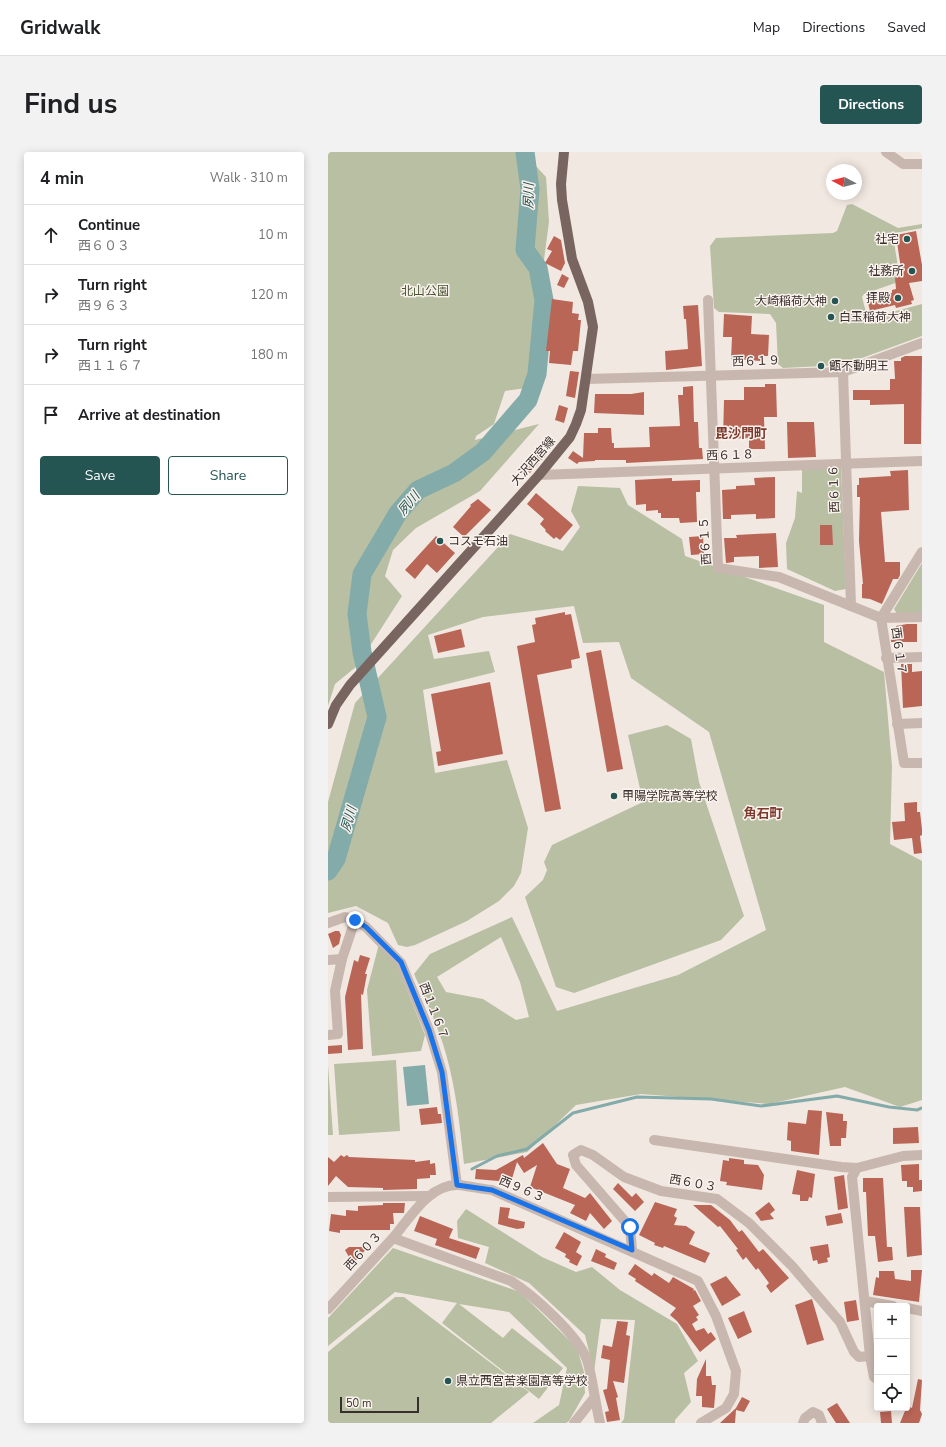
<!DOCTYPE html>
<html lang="en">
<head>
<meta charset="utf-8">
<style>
	body { margin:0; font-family:"Nunito Sans","Noto Sans JP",sans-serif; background:#f2f2f2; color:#202124 }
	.controls { position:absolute; right:12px; bottom:12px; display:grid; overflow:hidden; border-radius:4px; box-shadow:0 2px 10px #0003 }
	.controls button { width:36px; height:36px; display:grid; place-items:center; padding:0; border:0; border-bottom:1px solid #e0e0e0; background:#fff; color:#202124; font:20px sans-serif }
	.compass { position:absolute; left:498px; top:12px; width:36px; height:36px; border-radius:50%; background:#fff; box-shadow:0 2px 10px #0003; rotate:277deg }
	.scale { position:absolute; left:12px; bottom:10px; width:79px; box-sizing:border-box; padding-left:4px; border:2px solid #382e2c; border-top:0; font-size:11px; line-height:14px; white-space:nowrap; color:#382e2c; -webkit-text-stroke:3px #f9f2ed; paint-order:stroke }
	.stop { position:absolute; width:12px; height:12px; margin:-9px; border:3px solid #1a73e8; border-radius:50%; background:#fff }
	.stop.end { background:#1a73e8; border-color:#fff; box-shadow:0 1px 4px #0008 }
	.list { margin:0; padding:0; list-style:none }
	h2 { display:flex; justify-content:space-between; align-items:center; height:52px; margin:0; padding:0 16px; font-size:17px }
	h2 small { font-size:13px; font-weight:400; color:#757577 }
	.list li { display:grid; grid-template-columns:26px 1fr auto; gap:12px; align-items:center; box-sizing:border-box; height:60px; padding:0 16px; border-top:1px solid #e0e0e0 }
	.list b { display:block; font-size:15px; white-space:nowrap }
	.list p { margin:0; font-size:13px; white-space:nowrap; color:#757577 }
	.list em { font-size:13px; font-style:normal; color:#757577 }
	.actions { display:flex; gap:8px; padding:12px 16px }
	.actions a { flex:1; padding:9px 0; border:1px solid #255553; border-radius:4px; text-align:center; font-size:14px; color:#255553 }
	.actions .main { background:#255553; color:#fff }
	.icon { flex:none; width:22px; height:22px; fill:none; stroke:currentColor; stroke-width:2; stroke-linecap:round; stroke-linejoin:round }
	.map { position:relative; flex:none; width:594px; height:1271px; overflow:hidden; border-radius:4px }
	header { display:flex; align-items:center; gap:24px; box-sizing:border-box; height:56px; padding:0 20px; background:#fff; border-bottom:1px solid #e0e0e0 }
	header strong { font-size:19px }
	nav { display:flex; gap:22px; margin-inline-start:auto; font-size:14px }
	.intro { display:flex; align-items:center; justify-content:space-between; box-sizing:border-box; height:96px; padding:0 24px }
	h1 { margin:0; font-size:28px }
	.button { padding:10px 18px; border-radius:4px; background:#255553; color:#fff; font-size:14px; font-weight:700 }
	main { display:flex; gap:24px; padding:0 24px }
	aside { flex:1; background:#fff; border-radius:4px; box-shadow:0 2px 10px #0003 }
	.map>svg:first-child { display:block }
	.green { fill:#b8bfa2; fill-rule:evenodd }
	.water { fill:#83aba9 }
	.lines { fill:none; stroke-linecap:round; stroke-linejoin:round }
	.stream { stroke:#83aba9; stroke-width:3 }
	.river { stroke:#83aba9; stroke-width:19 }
	.building { fill:#b96657 }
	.street { stroke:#c8b7ae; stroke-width:10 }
	.primary { stroke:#78655f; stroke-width:10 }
	.route { stroke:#1a73e8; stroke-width:5 }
	.poi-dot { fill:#255553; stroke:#f9f2ed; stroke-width:1.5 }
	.labels { text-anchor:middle; stroke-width:3; stroke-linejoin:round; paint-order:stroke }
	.poi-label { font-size:12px; fill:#382e2c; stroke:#f9f2ed; text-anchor:start }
	.park-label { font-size:12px; fill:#4a5332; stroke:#f9f2ed }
	.street-label { font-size:12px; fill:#382e2c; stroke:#f9f2ed }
	.water-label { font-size:13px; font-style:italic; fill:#255553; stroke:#f9f2ed }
	.neighbourhood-label { font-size:13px; font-weight:bold; fill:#7e392d; stroke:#f9f2ed }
</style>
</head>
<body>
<header>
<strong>Gridwalk</strong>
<nav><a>Map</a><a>Directions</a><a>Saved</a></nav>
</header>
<div class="intro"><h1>Find us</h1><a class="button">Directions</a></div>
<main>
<aside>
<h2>4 min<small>Walk · 310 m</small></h2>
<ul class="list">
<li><svg class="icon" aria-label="ahead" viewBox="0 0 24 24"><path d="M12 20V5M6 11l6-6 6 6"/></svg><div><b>Continue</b><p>西６０３</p></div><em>10 m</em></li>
<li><svg class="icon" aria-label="right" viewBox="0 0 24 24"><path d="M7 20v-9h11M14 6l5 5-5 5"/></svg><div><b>Turn right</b><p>西９６３</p></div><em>120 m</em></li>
<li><svg class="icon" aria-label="right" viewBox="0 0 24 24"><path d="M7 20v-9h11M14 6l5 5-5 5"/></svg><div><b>Turn right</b><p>西１１６７</p></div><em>180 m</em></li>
<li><svg class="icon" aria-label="arrive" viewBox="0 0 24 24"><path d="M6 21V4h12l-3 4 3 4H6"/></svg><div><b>Arrive at destination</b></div></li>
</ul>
<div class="actions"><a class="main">Save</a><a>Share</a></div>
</aside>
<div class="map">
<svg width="594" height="1271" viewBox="0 0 594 1271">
	<rect width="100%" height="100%" fill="#f1e8e1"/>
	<!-- green -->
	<g class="green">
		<path d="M0,0h195l23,25 3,45 -22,166 -22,3 -11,33 -18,12 -1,4 64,-16 -59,67 -64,37 -23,22 -8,26 17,20 -45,70 -22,18 -7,22z"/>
		<path d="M524,52l46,24 24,-4v4l-27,5 -2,3 7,43 -2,3 -34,12 -2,3 5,19 3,2 52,-14v32l-79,29 -60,3 -5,-4 -2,-41 -6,-9 -51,-2 -5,-4 -4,-62 6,-8 117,-5 4,-2 10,-26z"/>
		<path d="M513,315l5,122 -11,2 -48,-22 -1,-26 9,-25 2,-27 5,2v-23z"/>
		<path d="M250,334l42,2 8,17 54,34 3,17 139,49v37l60,30 8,94 -2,78 32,17v239l-22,7 -55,-20 -76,17 -128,-10 -65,11 -49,47 -63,12c-4,-37 -8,-75 -18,-110 -8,-28 -20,-54 -32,-80l16,-20 82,-37 45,94 121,-36 88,-45 -57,-198 -78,-54 -12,-36 -36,1 -9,-37 -91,11 -55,18 6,24 55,-8 6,21 -72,18 12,83 72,-13 21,68 -7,45 -7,13 -15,15 -32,20 -52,24 -8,2 -9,-2 -10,-22 -32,-17 -28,7v-111l27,-99 155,-169 53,17 17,-24 -9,-16zM173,785l19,45 9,35 -13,3 -33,-21 -37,-7 -9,-15z"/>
		<path d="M594,411v50l-25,1 -3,-5z"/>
		<path d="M339,573l24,14 8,43 45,134 -23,24 -147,53 -18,-6 -31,-90 18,-17 4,-10 -3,-8 8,-17 91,-43 -15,-67z"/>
		<path d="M51,792l18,21 28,70 -4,16 -49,5 -5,-66z"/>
		<path d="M68,908l4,71 -61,4 -5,-71z"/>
		<path d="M0,913l5,70h-5z"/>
		<path d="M138,1057l76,48 34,15 16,-5 28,23 57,34 21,37 -14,12 7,29 -16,18v3h-54l3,-4 11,-99 -34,-1 -7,53 -9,-37 -56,-52 -44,-20 4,-16 -31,-9 -1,-17z"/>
		<path d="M65,1096l127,44 57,56 7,24 1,21 -16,28 -3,2h-33l26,-18 8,-37 -58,-56 -50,-8 44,34 9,-10 51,40 -24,31 -97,-76 15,-20 -62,-11 -67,54v-28z"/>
		<path d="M67,1145h9l125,95 -38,31h-163v-71z"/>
	</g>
	<!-- water -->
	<path class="water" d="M97,913l4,39 -22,2 -4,-39z"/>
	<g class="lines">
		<!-- stream -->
		<path class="stream" d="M144,1017l25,-13 30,-7 46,-36 64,-16 74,2 50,7 76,-10 52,11 28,3 5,-2"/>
		<!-- river -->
		<path class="river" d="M0,719l8,-12 41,-142 -15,-65 -5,-38 5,-40 36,-61 20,-23 36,-17 29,-21 45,-52 9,-26 7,-74 -6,-32 -13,-18 5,-61 -5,-37"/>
	</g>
	<!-- building -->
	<g class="building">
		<path d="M588,79l6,34v16l-13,2 5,17 -3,1 1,3 -16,4 -1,-3 -25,6 -3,-12 25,-6v-3l4,-1 -1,-11 7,-2 -6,-41z"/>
		<path d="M226,84l7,4 4,23 -4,8 -16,-8 7,-12 -5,-2z"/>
		<path d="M234,122l7,4 -5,10 -7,-3z"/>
		<path d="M224,147l21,3 -1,11 7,1 -1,6h3l-3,31h-5l-2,14 -22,-2 1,-12h-4z"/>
		<path d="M370,153l4,61 -36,4 -1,-19 23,-2 -2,-30h-2l-1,-13z"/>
		<path d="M396,162l28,2 -1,18 18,1 -1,21h-7v5l-30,-2 1,-22h-9z"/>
		<path d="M577,204h17l-1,88h-17v-40l-34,1v-5h-17v-10h37v-11h5l-1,-18h7v-3z"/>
		<path d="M242,219l9,1 -4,26 -9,-2z"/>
		<path d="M437,232h11l1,33h-13l1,32h-16v-11l-26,1 1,-39h20v-13h21z"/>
		<path d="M365,234l1,36h4l1,26h3l1,11 -77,4v-3h-31v1l-16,1 -2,2 -9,-6 5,-7 10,7 1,-25h14v-5h13l1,15h2v5l36,-1 -1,-20 31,-1 -2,-31h5v-8z"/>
		<path d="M316,240v23l-50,-2 1,-19h36z"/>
		<path d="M231,253l9,3 -4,15 -9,-3z"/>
		<path d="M459,270h27l2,35 -28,1z"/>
		<path d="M211,297l7,6 -16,18 -7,-6z"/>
		<path d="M580,318l1,40 -28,2 4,50h15v13l-2,4h-5l-11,25 -12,-5 -8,-1v-14h1l-4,-43 1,-44h-3v-12h2v-7l32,-2 -1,-5z"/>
		<path d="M447,325v41l-19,1v-5l-25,1v4h-8l-1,-29 14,-1v-3l19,-1 -1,-7z"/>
		<path d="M344,326v3l28,-1v12h-4l1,30 -17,1 -1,-5h-18v-5h-3v-3l-12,1v-7l-10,1 -1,-25z"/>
		<path d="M208,341l37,32 -13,15 -4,-3 -2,2 -9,-8 1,-1 -6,-6 4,-5 -17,-15z"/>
		<path d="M150,347l13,11 -27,27 -11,-10 18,-21 -1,-1z"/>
		<path d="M492,373h12l1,20h-13z"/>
		<path d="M448,381l2,34 -19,1v-12l-25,1v5l-8,1 -2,-25h13l-1,-3z"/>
		<path d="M108,384l19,17 -18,20 -10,-9 -12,15 -10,-9z"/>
		<path d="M375,384l1,18 -13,1 -2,-18z"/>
		<path d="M237,460v3l6,-1 9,44 -9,2 1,8 -35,7 24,134 -16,3 -28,-166 18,-4 -3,-17 4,-1 -1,-6z"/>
		<path d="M579,472h10v18h-26v-12h5v-4z"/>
		<path d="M133,477l4,18 -27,6 -4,-17z"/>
		<path d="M273,498l22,119 -16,3 -21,-119z"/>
		<path d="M573,512h11v8l10,-1v35l-19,2z"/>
		<path d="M162,530l13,72 -65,12 -2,-14 5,-1 -10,-57z"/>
		<path d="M589,650v10h3l2,17v6l-2,1 2,17 -8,1 -2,-16 -18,2 -2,-18 13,-1 -1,-18z"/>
		<path d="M7,779h4l2,4 -2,9 -6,4 -5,-14z"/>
		<path d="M32,803l10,3 -5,16h2l-4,21 -2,-1 2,55 -15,1 -3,-53 9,-37 4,2z"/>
		<path d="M14,893v8l-14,1v-8z"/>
		<path d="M109,955l1,7h3l1,9 -21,2 -2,-16z"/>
		<path d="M480,958l14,1 -3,44 -28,-4v-10l-4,-1 1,-18 18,2z"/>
		<path d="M498,960l17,2v7h4l-1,17h-5v8h-11z"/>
		<path d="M590,975l1,16 -26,1v-16z"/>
		<path d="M215,991l14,21 13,5 -7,19 22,10 5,-5 22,28 -8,8 -14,-16 -4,8 -16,-8 5,-8 -45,-18 7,-22 -13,8 -7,-11 -6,20 -36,-3 1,-10 20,1 27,-15 1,3z"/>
		<path d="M13,1003l3,2 3,-2 2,2 66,3v2l15,-2v4l5,-1 1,12h-6v3l-13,1v10l-34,1v-2l-35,-1 -12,-11 -8,10v-29l6,5z"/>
		<path d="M401,1006l15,2v4l14,1 6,10 -2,15 -36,-5 1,-3 -7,-1 3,-21 6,1z"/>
		<path d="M591,1012v16h3v11l-9,1v-5h-6v-6h-5l-1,-16z"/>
		<path d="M469,1018l18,4 -3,24 -3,-1 -1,4h-8v-6l-8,-1z"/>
		<path d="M516,1023l4,33 -10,2 -4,-33z"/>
		<path d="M535,1026h20l4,69h5l1,13 -15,2 -3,-26h-7l-2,-44h-3z"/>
		<path d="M290,1031l14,14 4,-4 8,9 -9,9 -22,-22z"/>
		<path d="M327,1050l22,7 -3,7 3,2 -3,7 12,1 9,6 -6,12 21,9 -5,10 -41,-17 -1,2 -9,-3 1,-2 -16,-8z"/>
		<path d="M441,1050l6,8 -5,4 4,5 -13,2 -6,-8z"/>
		<path d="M55,1051h22l-1,10h-11l1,11h-4v6h-50v3l-11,-2 2,-17 15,2v-6l12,1v-5l25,-1z"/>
		<path d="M365,1053h18l19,15 9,12 3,-2 17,22 4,-3 26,29 -18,15 -5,-7 3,-3 -11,-15 -2,2 -10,-13 -3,3 -7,-10 2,-1 -18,-23 -2,1z"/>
		<path d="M172,1055l10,1 -2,10 17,4 -1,6 -7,1 -19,-5z"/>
		<path d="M576,1055h16l2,48 -15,2z"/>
		<path d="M513,1061l2,10 -16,3 -2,-10z"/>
		<path d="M92,1064l33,13 -4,9 31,10 -4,11 -41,-14 2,-6 -23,-8z"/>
		<path d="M236,1080l17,10 -5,10 6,4 -5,10 -8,-4 1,-2 -5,-3 1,-3 -11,-6z"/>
		<path d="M500,1092l2,13 -3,1 1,4 -10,2 -1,-4 -4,1 -3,-14z"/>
		<path d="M21,1095h19l-15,17 -8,-14z"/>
		<path d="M268,1097l10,5 -1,3 12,6 -3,7 -23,-9z"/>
		<path d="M307,1112l17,12 2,-3 15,10 4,-6 21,12 -1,2 2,-1 6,11 -8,5 6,9 -3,2 2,3 -6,4 4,7 8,-3 4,6 3,-2 5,7 -16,13 -23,-31 -7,-6 6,-7 -41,-27 1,-2 -8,-5z"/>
		<path d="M583,1118h11l-3,32 -46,-7 3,-18 3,1v-7h15l1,8 16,2z"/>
		<path d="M398,1124l15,19 -19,11 -12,-22z"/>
		<path d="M484,1147l12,41 -17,5 -12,-40z"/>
		<path d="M528,1148l3,20 -12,2 -3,-20z"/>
		<path d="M416,1159l8,21 -14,7 -10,-21z"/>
		<path d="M289,1169l11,1 -2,13 4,1 -6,47 -11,-2 5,16 -2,1 4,22 -13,2 -2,-10 4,-1 -6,-21 4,-1 3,-29 -9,-2 2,-13 9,2z"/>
		<path d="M378,1207v17h5l1,9h4l-2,23 -12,-1v-11h-6l1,-17z"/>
		<path d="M590,1227l4,1 -2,30 2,4 -3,9h-19l7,-17 5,2z"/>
		<path d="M414,1245l8,4 -6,11 -8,-2 -1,13h-15l16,-15z"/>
		<path d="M509,1251l13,20h-14l-9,-14z"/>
		<path d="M563,1259l1,12h-11l-1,-11z"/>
	</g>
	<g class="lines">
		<!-- street -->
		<g class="street">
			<path d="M558,0l17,12h19"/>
			<path d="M380,148l10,268 61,9 102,41 41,-1"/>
			<path d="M515,220l8,234"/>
			<path d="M258,227l257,-7 79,-29"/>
			<path d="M211,323l383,-14"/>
			<path d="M594,400l-41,66 23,145h18"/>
			<path d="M558,506l36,-1"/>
			<path d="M569,572l25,-1"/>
			<path d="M0,771l17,-6 10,3 11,7 35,36 28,67 13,42 15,113"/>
			<path d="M0,808l14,-1"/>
			<path d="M0,883l10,-1 -3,-43 7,-32 13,-39"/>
			<path d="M326,988l187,27 16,1"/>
			<path d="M0,1045l100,-1"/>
			<path d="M65,1086c17,-20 36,-54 65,-53 12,1 23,4 34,5l206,91 18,35 20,55 -2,23 -8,14 -25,15"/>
			<path d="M304,1098l-2,-23 -54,-62 -3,-10 8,-5 12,5 31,22 37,14 56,8 32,24 43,43 48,56 14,30 5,5 11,-1 -18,-179 5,-9 46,-12 19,-1"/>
			<path d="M537,1149l28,5"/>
			<path d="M579,1156l15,3"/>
			<path d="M0,1157l65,-71 118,43c22,14 67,54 76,79 6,19 8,43 13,63"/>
			<path d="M542,1204l4,21 3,2"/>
			<path d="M246,1271l20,-25"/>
			<path d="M475,1271l2,-5 8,-6 6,3 3,8"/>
		</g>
		<!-- primary -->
		<path class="primary" d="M0,572l8,-19 14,-20 189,-210 31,-38 6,-13 5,-14 12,-83 -5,-25 -16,-43 -10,-59 -1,-16 3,-32"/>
	</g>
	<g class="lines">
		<!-- route -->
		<path class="route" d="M27,768l11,7 35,35 28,68 13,42 15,113 35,5 140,60 -2,-23"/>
	</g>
	<!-- markers -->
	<g class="poi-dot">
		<circle cx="579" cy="87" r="4"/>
		<circle cx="584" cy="119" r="4"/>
		<circle cx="570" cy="146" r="4"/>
		<circle cx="507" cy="149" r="4"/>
		<circle cx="503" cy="165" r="4"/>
		<circle cx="493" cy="214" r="4"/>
		<circle cx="112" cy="389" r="4"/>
		<circle cx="286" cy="644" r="4"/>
		<circle cx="120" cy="1229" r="4"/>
	</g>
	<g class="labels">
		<!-- poi labels -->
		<g class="poi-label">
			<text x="571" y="91" text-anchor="end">社宅</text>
			<text x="576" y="123" text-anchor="end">社務所</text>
			<text x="562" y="150" text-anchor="end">拝殿</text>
			<text x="499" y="153" text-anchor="end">大崎稲荷大神</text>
			<text x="511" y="169">白玉稲荷大神</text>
			<text x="501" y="218">甑不動明王</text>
			<text x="120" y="393">コスモ石油</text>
			<text x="294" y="648">甲陽学院高等学校</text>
			<text x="128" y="1233">県立西宮苦楽園高等学校</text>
		</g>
		<!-- park labels -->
		<g class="park-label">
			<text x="97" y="143">北山公園</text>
		</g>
		<!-- street labels -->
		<g class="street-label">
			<text transform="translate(428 209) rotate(-2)" y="4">西６１９</text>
			<text transform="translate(402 303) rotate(-2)" y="4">西６１８</text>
			<text transform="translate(205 309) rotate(-49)" y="4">大沢西宮線</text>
			<text transform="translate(506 337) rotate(-92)" y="4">西６１６</text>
			<text transform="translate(377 389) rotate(-94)" y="4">西６１５</text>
			<text transform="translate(571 499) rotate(82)" y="4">西６１７</text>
			<text transform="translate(106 859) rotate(69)" y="4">西１１６７</text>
			<text transform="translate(365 1031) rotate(10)" y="4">西６０３</text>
			<text transform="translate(194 1037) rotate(23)" y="4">西９６３</text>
			<text transform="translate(35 1099) rotate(-47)" y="4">西６０３</text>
		</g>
		<!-- water labels -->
		<g class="water-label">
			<text transform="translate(200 44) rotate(-89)" y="5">夙川</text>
			<text transform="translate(80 351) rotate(-50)" y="5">夙川</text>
			<text transform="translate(20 667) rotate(-74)" y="5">夙川</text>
		</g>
		<!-- neighbourhood labels -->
		<g class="neighbourhood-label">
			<text x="413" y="286">毘沙門町</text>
			<text x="435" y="666">角石町</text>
		</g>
	</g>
</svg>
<div class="controls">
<button>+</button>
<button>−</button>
<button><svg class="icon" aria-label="locate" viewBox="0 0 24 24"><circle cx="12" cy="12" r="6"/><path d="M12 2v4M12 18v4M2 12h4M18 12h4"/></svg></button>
</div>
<svg class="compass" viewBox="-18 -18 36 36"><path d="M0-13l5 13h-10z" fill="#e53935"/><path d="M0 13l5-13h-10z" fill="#757577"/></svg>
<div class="scale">50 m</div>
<div class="stop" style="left:302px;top:1075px"></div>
<div class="stop end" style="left:27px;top:768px"></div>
</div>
</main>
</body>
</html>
